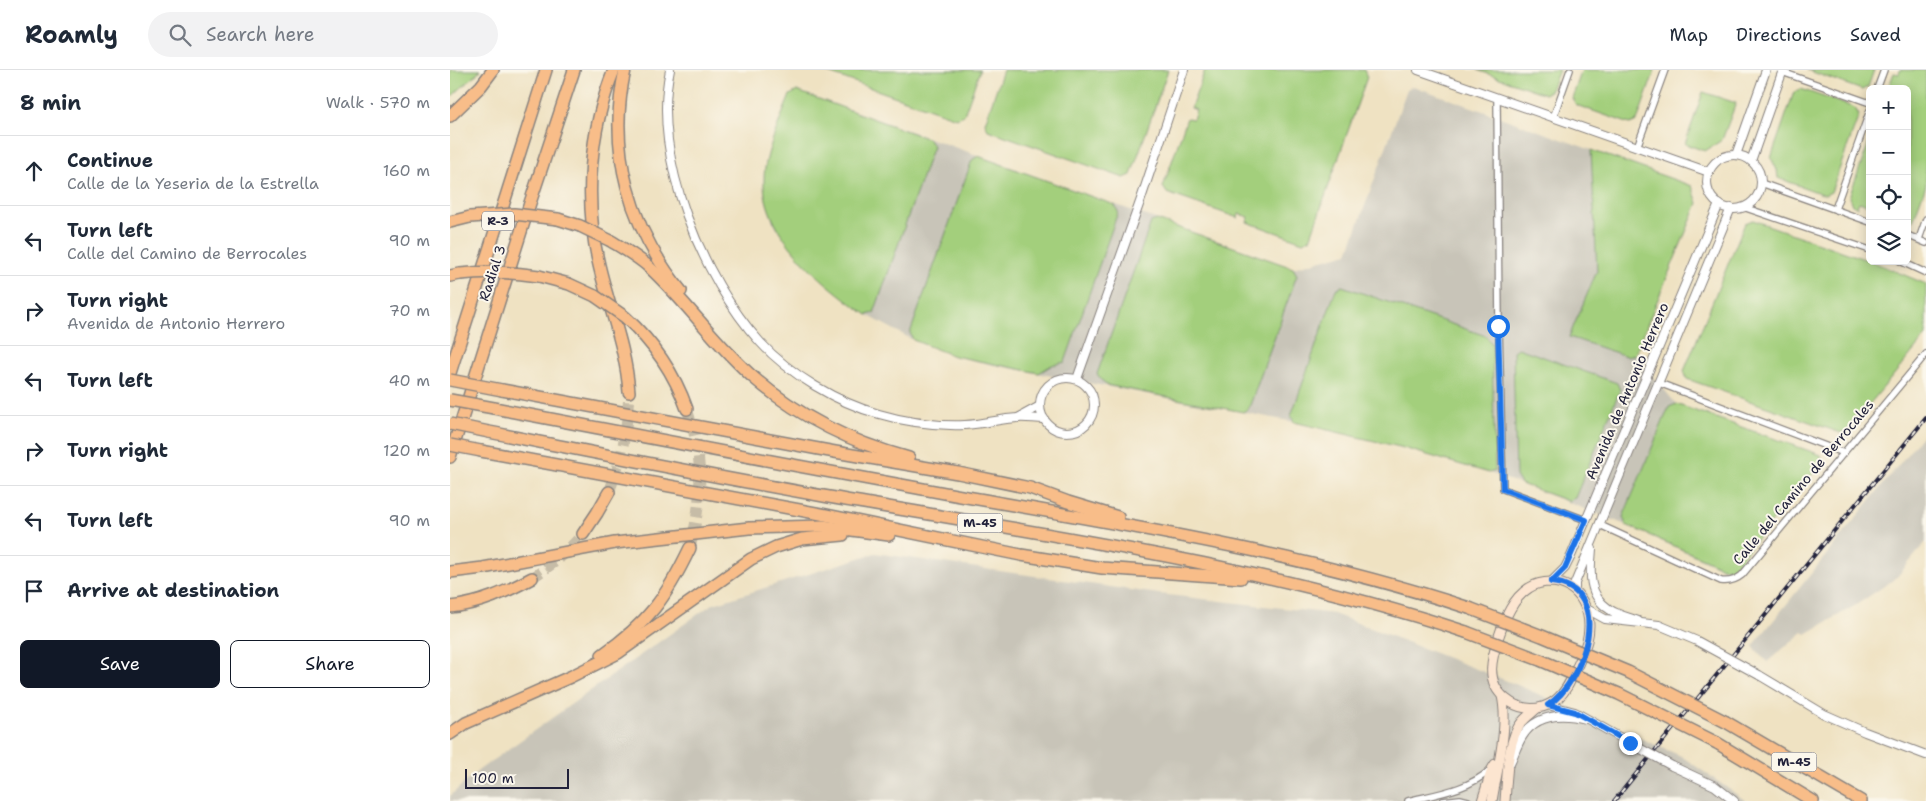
<!DOCTYPE html>
<html lang="en">
<head>
<meta charset="utf-8">
<style>
	body { margin:0; font-family:"Shantell Sans",sans-serif; background:#f2f2f3; color:#1f2937 }
	.controls { position:absolute; right:15px; top:15px; display:grid; overflow:hidden; border-radius:8px; box-shadow:0 2px 12px #0003 }
	.controls button { width:45px; height:45px; display:grid; place-items:center; padding:0; border:0; border-bottom:1px solid #e0e1e3; background:#fff; color:#1f2937; font:25px sans-serif }
	.scale { position:absolute; left:15px; bottom:12px; width:104px; box-sizing:border-box; padding-left:5px; border:2px solid #22223b; border-top:0; font-size:14px; line-height:18px; white-space:nowrap; color:#22223b; -webkit-text-stroke:4px #fbf7ec; paint-order:stroke }
	.stop { position:absolute; width:15px; height:15px; margin:-11px; border:4px solid #1a73e8; border-radius:50%; background:#fff }
	.stop.end { background:#1a73e8; border-color:#fff; box-shadow:0 1px 5px #0008 }
	.list { margin:0; padding:0; list-style:none }
	h2 { display:flex; justify-content:space-between; align-items:center; height:65px; margin:0; padding:0 20px; font-size:21px }
	h2 small { font-size:16px; font-weight:400; color:#747a83 }
	.list li { display:grid; grid-template-columns:32px 1fr auto; gap:15px; align-items:center; box-sizing:border-box; height:70px; padding:0 20px; border-top:1px solid #e0e1e3 }
	.list b { display:block; font-size:19px; white-space:nowrap }
	.list p { margin:0; font-size:16px; white-space:nowrap; color:#747a83 }
	.list em { font-size:16px; font-style:normal; color:#747a83 }
	.actions { display:flex; gap:10px; padding:15px 20px }
	.actions a { flex:1; padding:11px 0; border:1px solid #111827; border-radius:8px; text-align:center; font-size:18px; color:#111827 }
	.actions .main { background:#111827; color:#fff }
	.icon { flex:none; width:28px; height:28px; fill:none; stroke:currentColor; stroke-width:2; stroke-linecap:round; stroke-linejoin:round }
	.map { position:relative; flex:none; width:1476px; height:731px; overflow:hidden }
	header { display:flex; align-items:center; gap:30px; box-sizing:border-box; height:70px; padding:0 25px; background:#fff; border-bottom:1px solid #e0e1e3 }
	header strong { font-size:24px }
	nav { display:flex; gap:28px; margin-inline-start:auto; font-size:18px }
	.search { width:350px; height:45px; background:#f2f2f3; display:flex; align-items:center; gap:12px; box-sizing:border-box; padding:0 18px; border-radius:28px; color:#747a83; font-size:19px }
	main { display:flex }
	aside { flex:1; background:#fff }
	.map>svg:first-child { display:block }
	.industrial { fill:#c8c4b8 }
	.green { fill:#a3cf7c; stroke:#62785c }
	.lines { fill:none; stroke-linecap:round; stroke-linejoin:round }
	.motorway-tunnel { stroke:#c6bca7; stroke-width:11; stroke-dasharray:11 5.5; stroke-linecap:butt }
	.minor-casing { stroke:#88827e; stroke-width:8 }
	.tertiary-casing { stroke:#88827e; stroke-width:10 }
	.secondary-casing { stroke:#88827e; stroke-width:11 }
	.motorway-casing { stroke:#88827e; stroke-width:14 }
	.minor { stroke:#fff; stroke-width:5.5 }
	.tertiary { stroke:#fff; stroke-width:8 }
	.secondary { stroke:#fce5d0; stroke-width:9 }
	.motorway { stroke:#f8bd89; stroke-width:11 }
	.rail-casing { stroke:#22223b; stroke-width:4 }
	.rail { stroke:#fbf7ec; stroke-width:2; stroke-dasharray:5.5; stroke-linecap:butt }
	.tertiary-bridge-casing { stroke:#88827e; stroke-width:10; stroke-linecap:butt }
	.motorway-bridge-casing { stroke:#88827e; stroke-width:14; stroke-linecap:butt }
	.tertiary-bridge { stroke:#fff; stroke-width:8 }
	.motorway-bridge { stroke:#f8bd89; stroke-width:11 }
	.route { stroke:#1a73e8; stroke-width:6 }
	.labels { text-anchor:middle; stroke-width:4; stroke-linejoin:round; paint-order:stroke }
	.shield { fill:#fbf7ec; stroke:#636270; stroke-width:1 }
	.shield-label { font-size:12px; font-weight:bold; fill:#22223b }
	.street-label { font-size:14px; fill:#22223b; stroke:#fbf7ec }
</style>
</head>
<body>
<header>
<strong>Roamly</strong>
<div class="search"><svg class="icon" aria-label="search" viewBox="0 0 24 24"><circle cx="10" cy="10" r="6"/><path d="M15 15l6 6"/></svg>Search here</div>
<nav><a>Map</a><a>Directions</a><a>Saved</a></nav>
</header>
<main>
<aside>
<h2>8 min<small>Walk · 570 m</small></h2>
<ul class="list">
<li><svg class="icon" aria-label="ahead" viewBox="0 0 24 24"><path d="M12 20V5M6 11l6-6 6 6"/></svg><div><b>Continue</b><p>Calle de la Yeseria de la Estrella</p></div><em>160 m</em></li>
<li><svg class="icon" aria-label="left" viewBox="0 0 24 24"><path d="M17 20v-9H6M10 6l-5 5 5 5"/></svg><div><b>Turn left</b><p>Calle del Camino de Berrocales</p></div><em>90 m</em></li>
<li><svg class="icon" aria-label="right" viewBox="0 0 24 24"><path d="M7 20v-9h11M14 6l5 5-5 5"/></svg><div><b>Turn right</b><p>Avenida de Antonio Herrero</p></div><em>70 m</em></li>
<li><svg class="icon" aria-label="left" viewBox="0 0 24 24"><path d="M17 20v-9H6M10 6l-5 5 5 5"/></svg><div><b>Turn left</b></div><em>40 m</em></li>
<li><svg class="icon" aria-label="right" viewBox="0 0 24 24"><path d="M7 20v-9h11M14 6l5 5-5 5"/></svg><div><b>Turn right</b></div><em>120 m</em></li>
<li><svg class="icon" aria-label="left" viewBox="0 0 24 24"><path d="M17 20v-9H6M10 6l-5 5 5 5"/></svg><div><b>Turn left</b></div><em>90 m</em></li>
<li><svg class="icon" aria-label="arrive" viewBox="0 0 24 24"><path d="M6 21V4h12l-3 4 3 4H6"/></svg><div><b>Arrive at destination</b></div></li>
</ul>
<div class="actions"><a class="main">Save</a><a>Share</a></div>
</aside>
<div class="map">
<svg width="1476" height="731" viewBox="0 0 1476 731">
	<rect width="100%" height="100%" fill="#fbf7ec"/>
	<filter id="ink" filterUnits="userSpaceOnUse"><feTurbulence type="fractalNoise" baseFrequency=".02" numOctaves="2"/><feDisplacementMap in="SourceGraphic" scale="10" xChannelSelector="R" yChannelSelector="G"/><feConvolveMatrix kernelMatrix="1 2 1 2 8 2 1 2 1" color-interpolation-filters="sRGB"/></filter>
	<filter id="wash" filterUnits="userSpaceOnUse"><feTurbulence type="fractalNoise" baseFrequency=".0096" numOctaves="4" result="noise"/><feDisplacementMap in="SourceGraphic" scale="20" xChannelSelector="R" yChannelSelector="G"/><feGaussianBlur stdDeviation="1.12" result="paint"/><feColorMatrix in="noise" values="0 0 0 0 0 0 0 0 0 0 0 0 0 0 0 0 0 1.4 0 .05"/><feComposite in="paint" operator="in"/></filter>
	<g filter="url(#wash)">
		<rect width="100%" height="100%" fill="#efe2c2"/>
		<!-- industrial -->
		<g class="industrial">
			<path d="M963,16l279,100 6,17 -63,151 41,50 145,51 2,6 -91,108 -6,1 -100,-45 -105,-41 -32,-11 -89,-26 -106,-25 -300,-57 -40,-9 -41,-16 -46,-25 -48,-38 -25,-27 -17,-21 -5,-9 -7,-28v-24l25,-73 7,-4 496,177 55,-15 59,-164z"/>
			<path d="M1476,361v111l-30,36 -40,27 -50,29 -3,-2 -36,30 -14,-16z"/>
			<path d="M425,483l284,41 175,20 181,70 166,72 65,45h-1296v-5l29,-26 232,-165z"/>
		</g>
		<!-- green -->
		<g class="green">
			<path d="M0,0h31l-31,28z"/>
			<path d="M370,0h160l-16,45 -8,3z"/>
			<path d="M553,0h165l-37,105 -7,3 -136,-48 -3,-7z"/>
			<path d="M755,0h159l3,7 -57,162 -7,3 -56,-20 2,-5 -10,-3 -1,4 -71,-25 -4,-6 24,-69 6,1 3,-9 -5,-2z"/>
			<path d="M1027,0h82l-8,20 -6,4z"/>
			<path d="M1132,0h73l-18,51 -7,3 -54,-19 -4,-7z"/>
			<path d="M1357,0h67l-6,17 -6,3z"/>
			<path d="M1450,0h26v115l-13,36 -6,2v-134h-19l6,-16 5,1z"/>
			<path d="M1351,19l54,19 4,7 -28,77 -6,3 -47,-17 -1,-8 -6,-12 23,-66z"/>
			<path d="M347,21l132,48 4,7 -59,167 -7,2c-42,-30 -105,-79 -103,-136 0,-24 17,-61 26,-84z"/>
			<path d="M1253,22l33,11 -14,37 -17,11 -20,-7z"/>
			<path d="M1420,70v71l-3,-1 1,-5 -9,-3 -2,5 -5,-2 -3,-8z"/>
			<path d="M1141,80l101,36 6,17 -63,151 -6,3 -60,-20 28,-66z"/>
			<path d="M528,86l137,49 3,7 -53,150 -13,3 -13,8 -85,-17 -41,-16 -3,-7 62,-173z"/>
			<path d="M707,150l136,48 4,7 -48,133 -6,4 -137,-27 -9,-11 54,-152z"/>
			<path d="M1303,150l120,42 53,22v52l-78,94 -7,3 -154,-54 -3,-8 61,-148z"/>
			<path d="M892,216l144,50 6,8 3,127 -6,2 -89,-26 -106,-25 -3,-6 45,-127z"/>
			<path d="M1068,278l99,35 3,7 -45,108 -7,3 -47,-17 -5,-8 -3,-125z"/>
			<path d="M1226,334l145,51 2,6 -91,108 -3,1 -103,-45 -3,-8 46,-110z"/>
		</g>
	</g>
	<g filter="url(#ink)">
		<g class="lines">
			<!-- motorway-tunnel -->
			<g class="motorway-tunnel">
				<path d="M237,339c17,51 16,87 3,139"/>
				<path d="M159,422c14,-35 18,-63 20,-100"/>
				<path d="M82,508l26,-18 25,-26"/>
			</g>
			<defs>
				<g id="minor">
					<path d="M1332,2l88,31"/>
					<path d="M1427,19l7,-19"/>
					<path d="M1047,29l2,226 4,164 83,31"/>
					<path d="M1103,48l17,-48"/>
					<path d="M1187,77l28,-77"/>
					<path d="M1311,113l109,39"/>
					<path d="M1293,137l127,43"/>
					<path d="M1385,139l35,-99"/>
					<path d="M1457,165l19,8"/>
					<path d="M1469,169l7,-20"/>
					<path d="M1450,191l26,12"/>
					<path d="M1209,313l185,70"/>
					<path d="M1150,455l121,56c8,1 15,-1 21,-6l184,-221"/>
					<path d="M958,731c28,-7 60,-11 82,-31"/>
					<path d="M993,731l17,-2 8,2"/>
				</g>
				<g id="tertiary">
					<path d="M220,0c-19,87 33,209 90,272 29,32 78,61 119,72 27,8 58,12 86,11 18,-1 35,-6 52,-7 9,-1 18,1 27,1"/>
					<path d="M968,0l291,102"/>
					<path d="M1286,85l30,-85"/>
					<circle cx="1284" cy="112" r="27"/>
					<path d="M1301,91l32,-91"/>
					<circle cx="617" cy="335" r="27"/>
					<path d="M627,309l64,-180 43,-129"/>
					<path d="M568,348l22,-12"/>
					<path d="M1142,479c-2,22 -5,46 17,60 8,6 19,8 29,12"/>
					<path d="M1101,512l14,-14 6,-12 148,-352"/>
					<path d="M1125,521v-8l156,-375"/>
					<path d="M1137,539l18,10 54,6 38,16"/>
					<path d="M1309,605l65,39 41,18 61,23"/>
					<path d="M1098,635l27,7 55,31"/>
					<path d="M1060,693c4,-8 7,-18 12,-26 14,-23 40,-24 64,-18"/>
					<path d="M1222,696l43,20 19,15"/>
				</g>
				<g id="secondary">
					<path d="M1101,512c30,2 43,31 36,59 -3,11 -8,22 -13,32 -4,9 -8,18 -16,25 -8,8 -21,12 -32,10 -8,-1 -14,-4 -20,-9 -22,-17 -14,-42 -7,-63 6,-18 14,-38 30,-48 6,-4 14,-6 22,-6z"/>
					<path d="M1032,731l10,-32 3,-5"/>
					<path d="M1042,731c5,-31 17,-75 10,-105"/>
					<path d="M1055,731c2,-22 2,-62 17,-79 4,-5 10,-9 14,-13"/>
				</g>
				<g id="motorway">
					<path d="M164,0c-25,62 -30,131 -15,195 10,43 27,83 30,127"/>
					<path d="M175,0c-18,81 5,158 56,221"/>
					<path d="M0,46l31,-30 12,-16"/>
					<path d="M108,149l22,7"/>
					<path d="M0,152l20,-5"/>
					<path d="M161,171c13,8 27,16 38,26 37,34 67,78 105,111 44,38 99,65 155,80"/>
					<path d="M0,206l10,-2"/>
					<path d="M89,206l30,8 26,12"/>
					<path d="M175,247c29,26 49,55 62,92"/>
					<path d="M0,303l96,-303"/>
					<path d="M52,320l333,62 123,21 72,15 38,14 50,15"/>
					<path d="M44,338c156,30 311,60 467,88 171,30 343,58 508,112"/>
					<path d="M39,362c113,22 226,45 340,65 213,37 431,67 637,135"/>
					<path d="M31,381l340,63 200,41 81,13 139,10"/>
					<path d="M0,387l80,-254 44,-133"/>
					<path d="M133,464l14,-21 12,-21"/>
					<path d="M0,502l33,-4 132,-25 134,-15 73,-2 67,9"/>
					<path d="M0,537c30,-3 56,-15 82,-29"/>
					<path d="M152,585c46,-32 64,-57 88,-107"/>
					<path d="M1276,652l135,79"/>
					<path d="M0,664l16,-11 104,-46 48,-24 133,-94 25,-12 26,-8 41,-4"/>
					<path d="M1267,673l96,58"/>
				</g>
			</defs>
			<!-- minor casing -->
			<use href="#minor" class="minor-casing"/>
			<!-- tertiary casing -->
			<use href="#tertiary" class="tertiary-casing"/>
			<!-- secondary casing -->
			<use href="#secondary" class="secondary-casing"/>
			<!-- motorway casing -->
			<use href="#motorway" class="motorway-casing"/>
			<!-- minor -->
			<use href="#minor" class="minor"/>
			<!-- tertiary -->
			<use href="#tertiary" class="tertiary"/>
			<!-- secondary -->
			<use href="#secondary" class="secondary"/>
			<!-- motorway -->
			<use href="#motorway" class="motorway"/>
			<defs>
				<path id="rail" d="M1164,731l312,-383"/>
			</defs>
			<!-- rail casing -->
			<use href="#rail" class="rail-casing"/>
			<!-- rail -->
			<use href="#rail" class="rail"/>
			<defs>
				<g id="tertiary-bridge">
					<path d="M1247,571l62,34"/>
					<path d="M1180,673l42,23"/>
				</g>
				<g id="motorway-bridge">
					<path d="M20,147l44,-3 44,5"/>
					<path d="M130,156l31,15"/>
					<path d="M10,204c27,-3 52,-2 79,2"/>
					<path d="M145,226l30,21"/>
					<path d="M0,310l52,10"/>
					<path d="M0,330l44,8"/>
					<path d="M0,354l39,8"/>
					<path d="M0,375l31,6"/>
					<path d="M1019,538l73,28 86,36 98,50"/>
					<path d="M1016,562l74,28 79,34 98,49"/>
				</g>
			</defs>
			<!-- tertiary-bridge casing -->
			<use href="#tertiary-bridge" class="tertiary-bridge-casing"/>
			<!-- motorway-bridge casing -->
			<use href="#motorway-bridge" class="motorway-bridge-casing"/>
			<!-- tertiary-bridge -->
			<use href="#tertiary-bridge" class="tertiary-bridge"/>
			<!-- motorway-bridge -->
			<use href="#motorway-bridge" class="motorway-bridge"/>
		</g>
	</g>
	<g class="lines" filter="url(#ink)">
		<!-- route -->
		<path class="route" d="M1048,256l5,163 83,31 -21,48 -14,14c65,6 33,101 -3,123l27,7 55,31"/>
	</g>
	<g class="labels">
		<!-- shield labels -->
		<g class="shield">
			<rect x="32" y="141.5" width="32" height="19" rx="4"/>
			<rect x="507.5" y="443.5" width="45" height="19" rx="4"/>
			<rect x="1321.5" y="682.5" width="45" height="19" rx="4"/>
		</g>
		<g class="shield-label">
			<text x="48" y="155">R-3</text>
			<text x="530" y="457">M-45</text>
			<text x="1344" y="696">M-45</text>
		</g>
		<!-- street labels -->
		<g class="street-label">
			<text transform="translate(42 203) rotate(-72)" y="5">Radial 3</text>
			<text transform="translate(1177 321) rotate(-67)" y="5">Avenida de Antonio Herrero</text>
			<text transform="translate(1353 412) rotate(-50)" y="5">Calle del Camino de Berrocales</text>
		</g>
	</g>
</svg>
<div class="controls">
<button>+</button>
<button>−</button>
<button><svg class="icon" aria-label="locate" viewBox="0 0 24 24"><circle cx="12" cy="12" r="6"/><path d="M12 2v4M12 18v4M2 12h4M18 12h4"/></svg></button>
<button><svg class="icon" aria-label="layers" viewBox="0 0 24 24"><path d="M12 4l9 5-9 5-9-5zM3 14l9 5 9-5"/></svg></button>
</div>
<div class="scale">100 m</div>
<div class="stop" style="left:1048px;top:256px"></div>
<div class="stop end" style="left:1180px;top:673px"></div>
</div>
</main>
</body>
</html>
